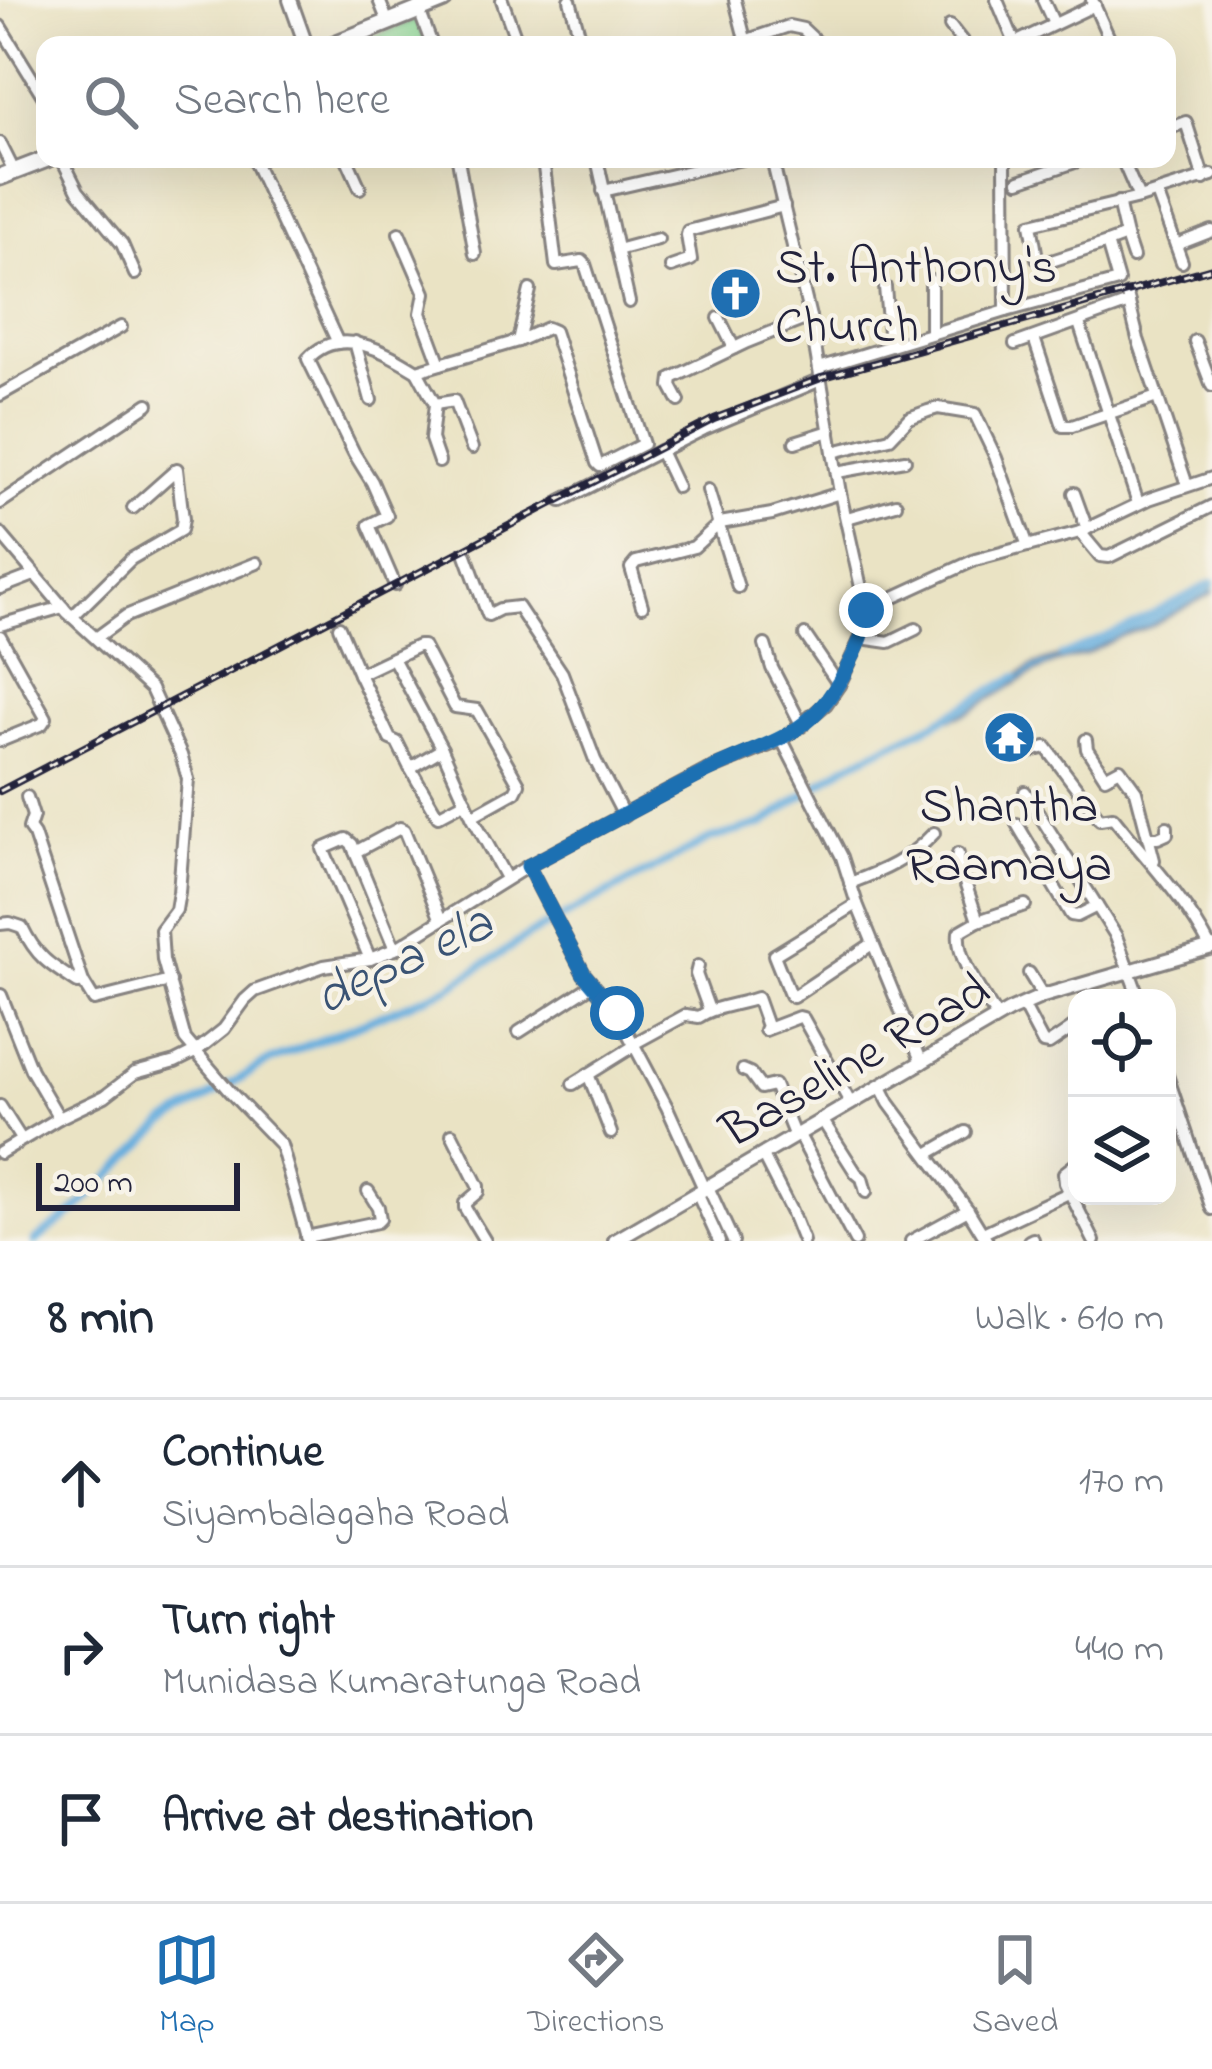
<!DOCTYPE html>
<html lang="en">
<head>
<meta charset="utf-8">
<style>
	body { margin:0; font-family:"Indie Flower",sans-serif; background:#f6f6f7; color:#1f2937 }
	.controls { position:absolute; right:36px; bottom:36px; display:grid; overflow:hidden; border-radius:24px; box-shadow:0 12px 48px #0002 }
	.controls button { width:108px; height:108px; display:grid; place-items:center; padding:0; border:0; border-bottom:3px solid #e0e1e3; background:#fff; color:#1f2937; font:60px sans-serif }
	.scale { position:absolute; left:36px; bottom:30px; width:204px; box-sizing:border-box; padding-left:12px; border:6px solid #22223b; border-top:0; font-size:33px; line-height:42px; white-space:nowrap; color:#22223b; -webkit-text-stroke:9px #f7f3e8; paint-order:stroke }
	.stop { position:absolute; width:36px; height:36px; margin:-27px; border:9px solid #1f6fb2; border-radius:50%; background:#fff }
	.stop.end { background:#1f6fb2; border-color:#fff; box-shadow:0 3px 12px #0008 }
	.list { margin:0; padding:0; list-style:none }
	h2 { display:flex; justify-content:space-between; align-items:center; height:156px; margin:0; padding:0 48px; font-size:51px }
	h2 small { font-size:39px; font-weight:400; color:#747a83 }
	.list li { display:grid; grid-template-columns:78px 1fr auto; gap:36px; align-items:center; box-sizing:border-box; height:168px; padding:0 48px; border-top:3px solid #e0e1e3 }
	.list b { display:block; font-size:45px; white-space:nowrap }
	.list p { margin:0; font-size:39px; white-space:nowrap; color:#747a83 }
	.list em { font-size:39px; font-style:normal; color:#747a83 }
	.icon { flex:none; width:66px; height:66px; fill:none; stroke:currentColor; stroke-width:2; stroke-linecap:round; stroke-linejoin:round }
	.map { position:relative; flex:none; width:1212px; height:1241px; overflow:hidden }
	.search { position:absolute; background:#fff; box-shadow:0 12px 48px #0002; left:36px; right:36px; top:36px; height:132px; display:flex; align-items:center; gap:30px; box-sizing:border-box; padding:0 42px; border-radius:24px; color:#747a83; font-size:45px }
	.sheet { height:660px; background:#fff }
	nav { display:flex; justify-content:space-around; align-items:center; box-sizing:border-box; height:168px; border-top:3px solid #e0e1e3; background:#fff; font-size:33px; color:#747a83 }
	nav a { display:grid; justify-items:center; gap:6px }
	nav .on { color:#1f6fb2 }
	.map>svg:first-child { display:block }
	.green { fill:#8cd997; stroke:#577e69; stroke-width:3 }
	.water { fill:#67aede; stroke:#44688c; stroke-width:3 }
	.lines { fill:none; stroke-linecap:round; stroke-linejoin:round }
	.canal { stroke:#67aede; stroke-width:8 }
	.minor-casing { stroke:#868280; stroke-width:16 }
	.major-casing { stroke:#868280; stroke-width:18 }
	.highway-casing { stroke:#868280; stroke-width:21 }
	.minor { stroke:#fff; stroke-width:10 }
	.major { stroke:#fff; stroke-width:12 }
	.highway { stroke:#fff; stroke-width:15 }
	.rail-casing { stroke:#22223b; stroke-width:8 }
	.rail { stroke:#f7f3e8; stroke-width:3; stroke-dasharray:9; stroke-linecap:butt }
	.route { stroke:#1f6fb2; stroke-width:15 }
	.labels { text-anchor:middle; stroke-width:9; stroke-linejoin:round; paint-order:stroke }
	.poi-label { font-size:51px; fill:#22223b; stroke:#f7f3e8; text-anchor:start }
	.street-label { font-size:51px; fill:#22223b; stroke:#f7f3e8 }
	.water-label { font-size:54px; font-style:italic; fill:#3a5374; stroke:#f7f3e8 }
</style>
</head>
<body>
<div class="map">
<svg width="1212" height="1241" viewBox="0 0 1212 1241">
	<rect width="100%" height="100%" fill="#f7f3e8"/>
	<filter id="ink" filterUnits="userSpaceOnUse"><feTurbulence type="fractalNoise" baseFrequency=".00833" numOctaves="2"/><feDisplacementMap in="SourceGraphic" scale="24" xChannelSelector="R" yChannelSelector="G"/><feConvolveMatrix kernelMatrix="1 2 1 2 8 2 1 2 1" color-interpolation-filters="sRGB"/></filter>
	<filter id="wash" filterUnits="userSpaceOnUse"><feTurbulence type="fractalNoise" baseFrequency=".004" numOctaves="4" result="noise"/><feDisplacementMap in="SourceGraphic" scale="48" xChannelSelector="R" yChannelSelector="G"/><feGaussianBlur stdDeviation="2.7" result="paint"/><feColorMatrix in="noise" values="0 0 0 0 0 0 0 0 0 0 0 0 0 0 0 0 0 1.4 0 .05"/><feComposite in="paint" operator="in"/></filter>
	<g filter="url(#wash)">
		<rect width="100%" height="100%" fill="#eae3c4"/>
		<!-- green -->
		<path class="green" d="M417,19l11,26h-76z"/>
		<!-- water -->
		<path class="water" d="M1212,584v9l-63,34 -26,8 -37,19 -29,8 -27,13 -63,38 -32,10 30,-15 69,-43 51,-17z"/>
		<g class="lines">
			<!-- canal -->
			<g class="canal">
				<path d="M1062,656l67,-29 83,-44"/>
				<path d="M35,1241l40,-30 89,-87 107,-64 177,-72 83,-54 179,-95 53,-15 82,-58 90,-43 81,-46"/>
			</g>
		</g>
	</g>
	<g filter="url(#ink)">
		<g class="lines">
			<defs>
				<g id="minor">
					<path d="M379,0l6,15"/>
					<path d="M502,0l16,45"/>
					<path d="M570,0l12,45"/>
					<path d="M735,0l11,43"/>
					<path d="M997,0l18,43 80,-38"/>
					<path d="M1043,0l11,24"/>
					<path d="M1092,0l20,45"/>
					<path d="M419,10l13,35"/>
					<path d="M0,26l45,73"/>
					<path d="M950,26l15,19"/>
					<path d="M733,45l56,-19 14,3 17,16"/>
					<path d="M1167,129l19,-7 18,57"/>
					<path d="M0,143l11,22"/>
					<path d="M62,159l16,32 44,53 13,30"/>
					<path d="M253,159l85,184"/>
					<path d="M347,159l13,29"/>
					<path d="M458,159l17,95"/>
					<path d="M597,159l32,143"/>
					<path d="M1122,159l17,39"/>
					<path d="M1019,181l65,-22"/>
					<path d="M603,191l139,-32"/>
					<path d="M1157,193l25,69"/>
					<path d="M399,233l26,60 -4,20 19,51"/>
					<path d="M1126,236l7,21"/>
					<path d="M1107,243l-65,21 -5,-6 -6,-34 108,-26 73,-23"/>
					<path d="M1176,245l36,-14"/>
					<path d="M617,250l41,-11"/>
					<path d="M671,267l20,-7 -4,-25 1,-4 96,-25"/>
					<path d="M885,287l5,57"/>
					<path d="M1127,295l11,44 49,146"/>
					<path d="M1006,311l112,-30 -11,-38 19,-7 -8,-34"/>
					<path d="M719,318l15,30"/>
					<path d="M1079,323l59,180"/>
					<path d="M931,333v-52"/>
					<path d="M1034,338l29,88h9l85,-29"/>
					<path d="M518,341l12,-51"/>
					<path d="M1195,341l17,45"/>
					<path d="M355,342l16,58"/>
					<path d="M1015,344l114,-41"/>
					<path d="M819,368l187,-57 -1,-152"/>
					<path d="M417,371l18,33 19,-3 18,47"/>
					<path d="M0,395l121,-68"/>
					<path d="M679,401l-8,-15 1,-8 75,-36 63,-25"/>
					<path d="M435,404l-4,35 8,23"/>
					<path d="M795,442l35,-11"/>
					<path d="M660,451l17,36"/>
					<path d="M833,452l57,-14 19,-20 19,-7 10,-3 37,6 21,44 32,88"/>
					<path d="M837,472l68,-12"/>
					<path d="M708,490l30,97"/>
					<path d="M1074,493l13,36"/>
					<path d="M561,501l143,-72 117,-49"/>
					<path d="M0,503l148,-99"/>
					<path d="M847,518l49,-14"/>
					<path d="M1080,532l20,24 9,1 103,-51"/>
					<path d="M0,533l67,79 84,77 30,66 7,24 -9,113 -3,18 -15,20 2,30 22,79 45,53 51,53 27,96"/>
					<path d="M466,555l22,60 12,-6 18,-2 44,66 33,87 29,56"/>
					<path d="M395,585l-26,-60 18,-9 -15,-34 -18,-29 -46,-94c32,-35 78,-7 109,12l101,-30 29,-13 7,3 43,132 3,3 43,-22 -58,-180 -3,-3 -26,4 -13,-106"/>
					<path d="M0,588l34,-13"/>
					<path d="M642,606l-11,-38 5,-6 58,-15 26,-24 52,-9 68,-21"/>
					<path d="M866,610l109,-50 105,-28 69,-33 63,-21"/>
					<path d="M72,617l59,-58 50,-29 2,-11 -6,-50 -44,39"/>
					<path d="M0,625l63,-18"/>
					<path d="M339,627l20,47"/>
					<path d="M805,635l34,50"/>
					<path d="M0,636l46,82 -4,6 -42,17"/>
					<path d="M96,638l30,-22 131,-53"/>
					<path d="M861,638l28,4 27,-13"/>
					<path d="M765,645l7,23 30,58"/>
					<path d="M393,658l49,91"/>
					<path d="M782,740l60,117 15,47 65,159"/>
					<path d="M1086,740l1,9 18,28 15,-8 16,22 18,69"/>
					<path d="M1019,749l8,3 19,-5 54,72 13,-2c34,43 72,81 97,130"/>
					<path d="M410,768l28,48 28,-15"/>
					<path d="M1025,792l91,144 23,62"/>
					<path d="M27,797l6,19 -4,12 5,7 49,147"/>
					<path d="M472,816l43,-24 4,-8 -42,-74 -22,-3 -32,-61h-5l-59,28 31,65 7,3 13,26 32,-19 30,67 34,62"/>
					<path d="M1017,824l54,91 6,1 20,-10"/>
					<path d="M1149,838h9l9,-4v-7"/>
					<path d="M355,852l-3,-8 -6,-5 -23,10 47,110"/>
					<path d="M958,854l-1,5 21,62"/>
					<path d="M528,866l56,108 33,39 50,94 37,82"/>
					<path d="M850,883c33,-12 60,-24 84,-50"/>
					<path d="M857,904l-83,51 16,40 3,2 79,-53"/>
					<path d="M0,924l10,-1 12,4c15,31 28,38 56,56l5,-1 11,18 76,-19"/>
					<path d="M395,949l-40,-97 45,-24 4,2 37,90"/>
					<path d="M698,966l-2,8 13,36"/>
					<path d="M1029,973l14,23"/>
					<path d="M1,995l30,75 28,48"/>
					<path d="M1023,1005l20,38 6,1 25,-17"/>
					<path d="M997,1018c-14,-25 -41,-57 -38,-86l19,-11 47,-16"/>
					<path d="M519,1032l73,-47"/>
					<path d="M633,1044l53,-29 13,2c16,-11 39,-12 58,-19l10,28 -2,4 34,-13 4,1 48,86"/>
					<path d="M743,1070l7,3 11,15 13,-3 21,52"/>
					<path d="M588,1074l23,59"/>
					<path d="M1167,1075l45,134"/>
					<path d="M573,1084l61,-38"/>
					<path d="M881,1087l8,16 79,107 19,31"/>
					<path d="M0,1106l21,33"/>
					<path d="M823,1121l33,52 6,5 4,14"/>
					<path d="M452,1134l26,52v6l-13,11v5l20,33"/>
					<path d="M799,1135l56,106"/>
					<path d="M0,1153l59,-35 46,-22 30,-23 40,-11 20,-10 29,-23 21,-29 10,-9 69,-25 46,-7 25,-10 133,-83 178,-95 76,-31 44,-36 13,-19 22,-47 5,-28 -26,-117 -30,-176 -38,-158"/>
					<path d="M928,1154l38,-22"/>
					<path d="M763,1156l28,55 12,30"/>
					<path d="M1077,1163l-13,10 1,10 29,58"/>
					<path d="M708,1187l25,54"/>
					<path d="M697,1193l22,48"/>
					<path d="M983,1233l94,-44"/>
					<path d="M306,1237l71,-15 3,-3 -2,-12 -10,-16"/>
					<path d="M911,1241l57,-31"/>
					<path d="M1029,1241l4,-2"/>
				</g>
				<g id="major">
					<path d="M290,0l16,45"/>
					<path d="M615,1241l394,-230 34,-15 169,-49"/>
				</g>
				<g id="highway">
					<path d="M332,45l112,-45"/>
					<path d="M0,177l47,-18"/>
				</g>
			</defs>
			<!-- minor casing -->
			<use href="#minor" class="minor-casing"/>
			<!-- major casing -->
			<use href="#major" class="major-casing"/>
			<!-- highway casing -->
			<use href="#highway" class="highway-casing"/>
			<!-- minor -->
			<use href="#minor" class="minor"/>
			<!-- major -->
			<use href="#major" class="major"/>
			<!-- highway -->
			<use href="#highway" class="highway"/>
			<defs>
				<path id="rail" d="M0,791l714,-372 107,-41 391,-110"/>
			</defs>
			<!-- rail casing -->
			<use href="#rail" class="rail-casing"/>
			<!-- rail -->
			<use href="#rail" class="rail"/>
		</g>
	</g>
	<g class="lines" filter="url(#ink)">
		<!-- route -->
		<path class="route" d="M617,1013l-33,-39 -56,-108c57,-30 114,-61 172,-91 70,-37 111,-32 150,-113 9,-17 16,-33 16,-52"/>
	</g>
	<!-- icons -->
	<defs>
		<symbol id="church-disc" viewBox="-11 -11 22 22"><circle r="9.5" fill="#1f6fb2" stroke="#f7f3e8"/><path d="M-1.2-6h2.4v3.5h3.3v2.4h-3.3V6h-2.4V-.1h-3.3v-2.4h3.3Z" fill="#fff"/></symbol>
		<symbol id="temple-disc" viewBox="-11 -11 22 22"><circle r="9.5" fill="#1f6fb2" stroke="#f7f3e8"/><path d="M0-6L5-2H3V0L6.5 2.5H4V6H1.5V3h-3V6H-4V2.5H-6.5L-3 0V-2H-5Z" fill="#fff"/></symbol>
	</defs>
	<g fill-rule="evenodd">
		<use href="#church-disc" x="706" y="264" width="59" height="59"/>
		<use href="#temple-disc" x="980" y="708" width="59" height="59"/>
	</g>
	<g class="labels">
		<!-- poi labels -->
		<g class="poi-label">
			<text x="775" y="282">St. Anthony's<tspan x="775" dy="59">Church</tspan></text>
			<text x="1009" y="821" text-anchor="middle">Shantha<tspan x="1009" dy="59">Raamaya</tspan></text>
		</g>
		<!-- street labels -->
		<g class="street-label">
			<text transform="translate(854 1058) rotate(-30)" y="18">Baseline Road</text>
		</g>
		<!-- water labels -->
		<g class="water-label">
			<text transform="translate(402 957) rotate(-25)" y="19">depa ela</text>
		</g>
	</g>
</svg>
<div class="controls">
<button><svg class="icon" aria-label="locate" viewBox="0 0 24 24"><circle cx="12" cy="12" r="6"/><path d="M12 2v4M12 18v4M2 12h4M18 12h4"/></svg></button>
<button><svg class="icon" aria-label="layers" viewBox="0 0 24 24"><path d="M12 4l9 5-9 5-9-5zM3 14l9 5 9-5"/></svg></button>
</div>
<div class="scale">200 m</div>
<div class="stop" style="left:617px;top:1013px"></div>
<div class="stop end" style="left:866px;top:610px"></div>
<div class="search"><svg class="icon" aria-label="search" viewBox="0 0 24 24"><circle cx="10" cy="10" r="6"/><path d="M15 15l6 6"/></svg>Search here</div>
</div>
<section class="sheet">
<h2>8 min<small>Walk · 610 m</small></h2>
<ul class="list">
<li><svg class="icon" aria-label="ahead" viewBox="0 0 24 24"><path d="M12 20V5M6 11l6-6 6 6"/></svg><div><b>Continue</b><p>Siyambalagaha Road</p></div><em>170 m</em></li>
<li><svg class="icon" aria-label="right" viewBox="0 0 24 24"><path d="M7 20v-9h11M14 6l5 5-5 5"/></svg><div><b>Turn right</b><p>Munidasa Kumaratunga Road</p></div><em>440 m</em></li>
<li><svg class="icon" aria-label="arrive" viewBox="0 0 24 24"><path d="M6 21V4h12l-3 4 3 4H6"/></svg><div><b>Arrive at destination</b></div></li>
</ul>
</section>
<nav>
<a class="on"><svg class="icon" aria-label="map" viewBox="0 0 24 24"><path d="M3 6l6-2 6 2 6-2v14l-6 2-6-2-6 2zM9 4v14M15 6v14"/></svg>Map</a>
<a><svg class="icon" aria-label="directions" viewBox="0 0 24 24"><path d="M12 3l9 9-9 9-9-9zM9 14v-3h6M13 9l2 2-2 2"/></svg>Directions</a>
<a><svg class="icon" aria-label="saved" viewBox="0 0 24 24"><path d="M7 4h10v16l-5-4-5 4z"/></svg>Saved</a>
</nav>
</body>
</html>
